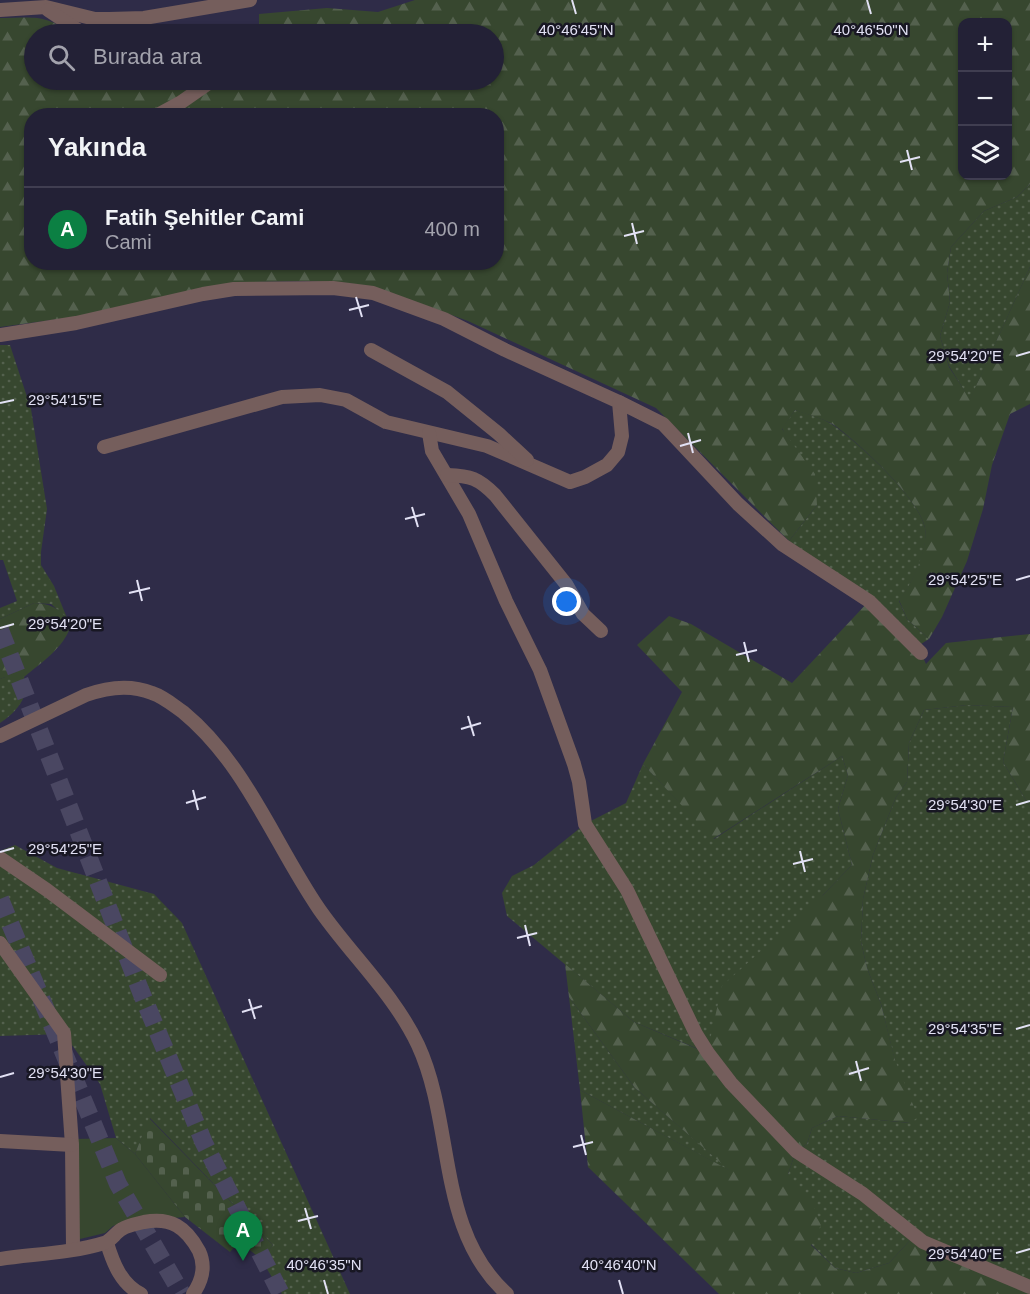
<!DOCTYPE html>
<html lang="tr">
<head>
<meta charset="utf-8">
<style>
	body { margin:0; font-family:Helvetica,sans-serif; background:#2f2e42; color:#f1f3f6 }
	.controls { position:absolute; right:18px; top:18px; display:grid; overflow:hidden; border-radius:12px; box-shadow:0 2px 4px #0004 }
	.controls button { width:54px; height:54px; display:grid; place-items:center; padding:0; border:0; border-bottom:2px solid #403e51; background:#232136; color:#f1f3f6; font:30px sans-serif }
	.you { position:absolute; left:567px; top:602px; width:21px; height:21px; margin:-15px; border:4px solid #fff; border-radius:50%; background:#1a73e8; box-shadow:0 0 0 9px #1a73e833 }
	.badge { display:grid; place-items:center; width:39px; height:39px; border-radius:50%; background:#0b8043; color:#fff; font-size:20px; font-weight:700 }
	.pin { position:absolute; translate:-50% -50px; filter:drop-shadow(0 2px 3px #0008) }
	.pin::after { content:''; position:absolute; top:32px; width:21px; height:18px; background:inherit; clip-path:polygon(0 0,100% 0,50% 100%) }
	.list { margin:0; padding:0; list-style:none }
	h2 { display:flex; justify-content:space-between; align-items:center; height:78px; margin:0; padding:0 24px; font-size:26px }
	h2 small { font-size:20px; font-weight:400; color:#a3a3ad }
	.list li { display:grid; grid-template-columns:39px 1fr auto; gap:18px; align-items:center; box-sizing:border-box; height:84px; padding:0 24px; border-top:2px solid #403e51 }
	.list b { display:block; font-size:22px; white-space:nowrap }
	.list p { margin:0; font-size:20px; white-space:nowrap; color:#a3a3ad }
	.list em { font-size:20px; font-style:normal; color:#a3a3ad }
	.icon { flex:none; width:33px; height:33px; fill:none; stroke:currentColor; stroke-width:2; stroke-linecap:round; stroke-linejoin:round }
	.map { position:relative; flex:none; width:1030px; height:1294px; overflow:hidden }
	.search { position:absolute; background:#232136; box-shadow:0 2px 4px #0004; left:24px; top:24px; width:480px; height:66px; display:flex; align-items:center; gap:15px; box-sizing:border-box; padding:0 21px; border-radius:33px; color:#a3a3ad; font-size:22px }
	.panel { position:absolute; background:#232136; box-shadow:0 2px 4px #0004; left:24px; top:108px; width:480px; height:162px; border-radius:24px }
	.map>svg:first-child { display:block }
	.grass { fill:url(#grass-dots) }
	.forest { fill:url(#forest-firs); fill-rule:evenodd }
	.cemetery { fill:url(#cemetery-stones) }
	.park { fill:#37472f }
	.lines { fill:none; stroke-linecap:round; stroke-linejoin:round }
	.motorway-tunnel { stroke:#4a4762; stroke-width:18; stroke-dasharray:18 9; stroke-linecap:butt }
	.minor { stroke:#755e5c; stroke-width:14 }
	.ticks { fill:none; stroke:#e2e1f4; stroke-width:2 }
	.ticks-label { font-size:15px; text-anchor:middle; fill:#e2e1f4; stroke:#181723; stroke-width:5; stroke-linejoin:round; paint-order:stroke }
</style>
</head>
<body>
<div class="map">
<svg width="1030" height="1294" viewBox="0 0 1030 1294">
	<defs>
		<pattern id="grass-dots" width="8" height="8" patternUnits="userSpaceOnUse" patternTransform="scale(1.5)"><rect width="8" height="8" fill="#37472f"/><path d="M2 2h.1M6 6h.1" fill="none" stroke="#54614e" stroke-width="1.8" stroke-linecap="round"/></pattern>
		<pattern id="forest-firs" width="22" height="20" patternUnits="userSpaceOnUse" patternTransform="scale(1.5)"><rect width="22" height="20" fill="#37472f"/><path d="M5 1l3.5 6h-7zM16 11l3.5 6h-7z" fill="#54614e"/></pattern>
		<pattern id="cemetery-stones" width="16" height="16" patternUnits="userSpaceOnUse" patternTransform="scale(1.5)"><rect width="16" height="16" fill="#37472f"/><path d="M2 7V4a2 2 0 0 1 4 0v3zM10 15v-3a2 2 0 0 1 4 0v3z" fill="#54614e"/></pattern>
	</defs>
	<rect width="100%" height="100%" fill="#2f2c48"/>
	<!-- grass -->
	<g class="grass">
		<path d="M1030,184v83l-60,133 -21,-34 -9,-30 10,-34 -3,-29 4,-26 33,-36 33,-14z"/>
		<path d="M0,345h10l21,64 16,100 -6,43v13l13,21 13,32 -16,-14 -17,-1 -34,16v-11l17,-7 -14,-41h-3z"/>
		<path d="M795,410c12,4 28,8 38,15 26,18 86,73 92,103 4,21 -13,57 -26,73l8,18 22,20 -8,5 -132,-103 28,-36 -35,-77z"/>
		<path d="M5,677h19c7,20 -9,36 -24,46v-44z"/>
		<path d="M967,705l46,2 -10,55 27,45v480l-116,-51 -25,27 -33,10 -21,-5 -24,-24 -23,-70 8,-23 11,-7 5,-16 26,-12 72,7 -29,-119 -14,-36 -6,-26 2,-43 10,-44 23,-58 11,-15 2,-39 15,-33z"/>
		<path d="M842,756l6,19 -10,34 14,56 -29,30 -115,158 -74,-31 -127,-106 -5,-23 10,-17 22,-11 51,-41 41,-21 17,-39 71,75z"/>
		<path d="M15,845l42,23 97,26 28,29 168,371h-68l-21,-35 12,-14 -123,-127 -15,36 -19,-16 -16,-54 -36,-50 -64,2v-185z"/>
		<path d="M569,997l66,91 97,84 -152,-82z"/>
	</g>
	<!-- forest -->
	<g class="forest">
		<path d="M415,0h615v184l-13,13 -33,14 -33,36 -4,26 3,29 -10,34 9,31 21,32 60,-132v137l-20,10 -18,51 -9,44 -16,52 -25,56 -13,22 -22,-20 -8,-19c13,-15 29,-51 26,-72 -6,-30 -66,-85 -91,-103 -11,-7 -27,-10 -39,-15l-13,19 33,45 2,31 -28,36 -133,-133 -188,-87 -88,-32 -32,-6 -43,-2 -55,1 -37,4 -139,31 -74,10v-309c33,0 44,-5 72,16h-38v46h172l-39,27 -33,9h-102v146h464v-146l-329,-1 55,-35h272v-46h-235v-20l68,-6 51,4zM962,22h46v154h-46z"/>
		<path d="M869,601l52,52 5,11 20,-21 84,-9v173l-27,-45 10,-55 -46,-2 -43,5 -15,33 -2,39 -11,15 -23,58 -10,44 -2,43 6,26 14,36 14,56 23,57 -8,6 -72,-7 -26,12 -5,16 -11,7 -8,23 25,30 8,21 -10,20 24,23 21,5 33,-10 25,-27 116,51v7h-311l-131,-127 -8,-77 149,80 -94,-82 -66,-91 -4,-33 69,58 73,31 15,-67 101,-91 29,-30 -14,-56 10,-34 -6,-19 -129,83 -70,-75 39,-72 -45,-47 32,-29 22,8 101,59z"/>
		<path d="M34,603c18,1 28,6 37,22 -7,23 -29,37 -47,52h-19l-5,2v-60z"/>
	</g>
	<!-- cemetery -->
	<path class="cemetery" d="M149,1118l124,127 -12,14 -14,-11 -3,2 -7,-6 -7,8 -45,-35 -50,-63z"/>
	<!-- park -->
	<path class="park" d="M116,1138l19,16 50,63 -59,5 -13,4 -8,7 -29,7 -1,-101z"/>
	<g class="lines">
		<!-- motorway-tunnel -->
		<g class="motorway-tunnel">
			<path d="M0,630l141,362 63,151 77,151"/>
			<path d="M0,899l118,285 64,110"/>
		</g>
		<!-- minor -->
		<g class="minor">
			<path d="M0,10l46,-3 49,12h14l35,-1 106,-18"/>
			<path d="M48,10l36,24"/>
			<path d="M156,116l24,-13 33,-23"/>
			<path d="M0,335l76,-12 127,-29 31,-5 99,-1 40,5 71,26 61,31 114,52 3,34 -4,16 -11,13 -22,12 -15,5 -83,-36 -101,-24 -40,-22 -26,-5 -38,2 -178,50"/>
			<path d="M371,350l76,42 52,42 28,26"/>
			<path d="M619,402l44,22 75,80 45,41 86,56 52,52"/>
			<path d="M429,433l3,18 37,63 37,87 34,69 34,94 5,18 6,42 42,66 69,144 12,19 23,30 65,68 67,43 60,48 107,45"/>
			<path d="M447,475c24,1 31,3 48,20l71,89 17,30 18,17"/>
			<path d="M0,736l86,-41c22,-8 44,-11 66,-2 12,4 21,12 31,19 63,52 91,131 136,197 32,46 75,85 99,136 37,80 18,185 89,249"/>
			<path d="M0,858l47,32 113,85"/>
			<path d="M0,943l64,90 8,112 1,104"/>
			<path d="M0,1141l72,4"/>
			<path d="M107,1243c6,20 14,41 34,51"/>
			<path d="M0,1259c34,-5 72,-6 104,-16 7,-2 11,-10 18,-14 6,-4 14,-5 22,-7 27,-5 42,5 55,29 7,15 3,30 -6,43"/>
		</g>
	</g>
	<!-- ticks -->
	<path class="ticks" d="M572,0l4,14M867,0l4,14M907,150l5,20M900,162l20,-5M632,223l5,21M624,236l20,-5M356,297l6,20M349,310l20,-5M1016,356l14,-4M0,403l14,-3M688,433l5,20M680,446l21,-6M412,507l6,20M405,519l20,-5M137,580l5,21M1016,580l14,-4M129,593l21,-5M0,628l14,-4M744,642l5,20M736,655l21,-5M468,716l6,20M461,729l20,-6M193,790l5,20M186,803l20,-6M1016,805l14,-4M800,851l5,21M0,852l14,-4M793,864l20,-5M525,925l5,21M517,938l20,-5M249,999l6,20M242,1012l20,-6M1016,1029l14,-4M856,1061l5,20M849,1074l20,-6M0,1077l14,-4M581,1135l5,20M573,1147l20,-5M305,1208l6,21M298,1221l20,-5M1016,1253l14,-4M324,1280l4,14M619,1280l4,14"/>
	<g class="ticks-label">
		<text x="576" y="35">40°46'45"N</text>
		<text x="871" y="35">40°46'50"N</text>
		<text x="965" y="361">29°54'20"E</text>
		<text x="65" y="405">29°54'15"E</text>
		<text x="965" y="585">29°54'25"E</text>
		<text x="65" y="629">29°54'20"E</text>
		<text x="965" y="810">29°54'30"E</text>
		<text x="65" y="854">29°54'25"E</text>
		<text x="965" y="1034">29°54'35"E</text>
		<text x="65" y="1078">29°54'30"E</text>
		<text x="965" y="1259">29°54'40"E</text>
		<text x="324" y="1270">40°46'35"N</text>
		<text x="619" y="1270">40°46'40"N</text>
	</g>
</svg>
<div class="controls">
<button>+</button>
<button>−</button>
<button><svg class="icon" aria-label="layers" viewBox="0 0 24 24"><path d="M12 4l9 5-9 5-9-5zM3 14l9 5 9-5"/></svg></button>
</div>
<div class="you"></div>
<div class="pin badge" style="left:243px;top:1261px">A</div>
<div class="search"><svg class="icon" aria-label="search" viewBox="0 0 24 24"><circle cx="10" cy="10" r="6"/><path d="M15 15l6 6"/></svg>Burada ara</div>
<section class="panel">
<h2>Yakında<small></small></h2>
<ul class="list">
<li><span class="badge">A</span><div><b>Fatih Şehitler Cami</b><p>Cami</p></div><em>400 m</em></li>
</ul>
</section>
</div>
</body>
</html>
